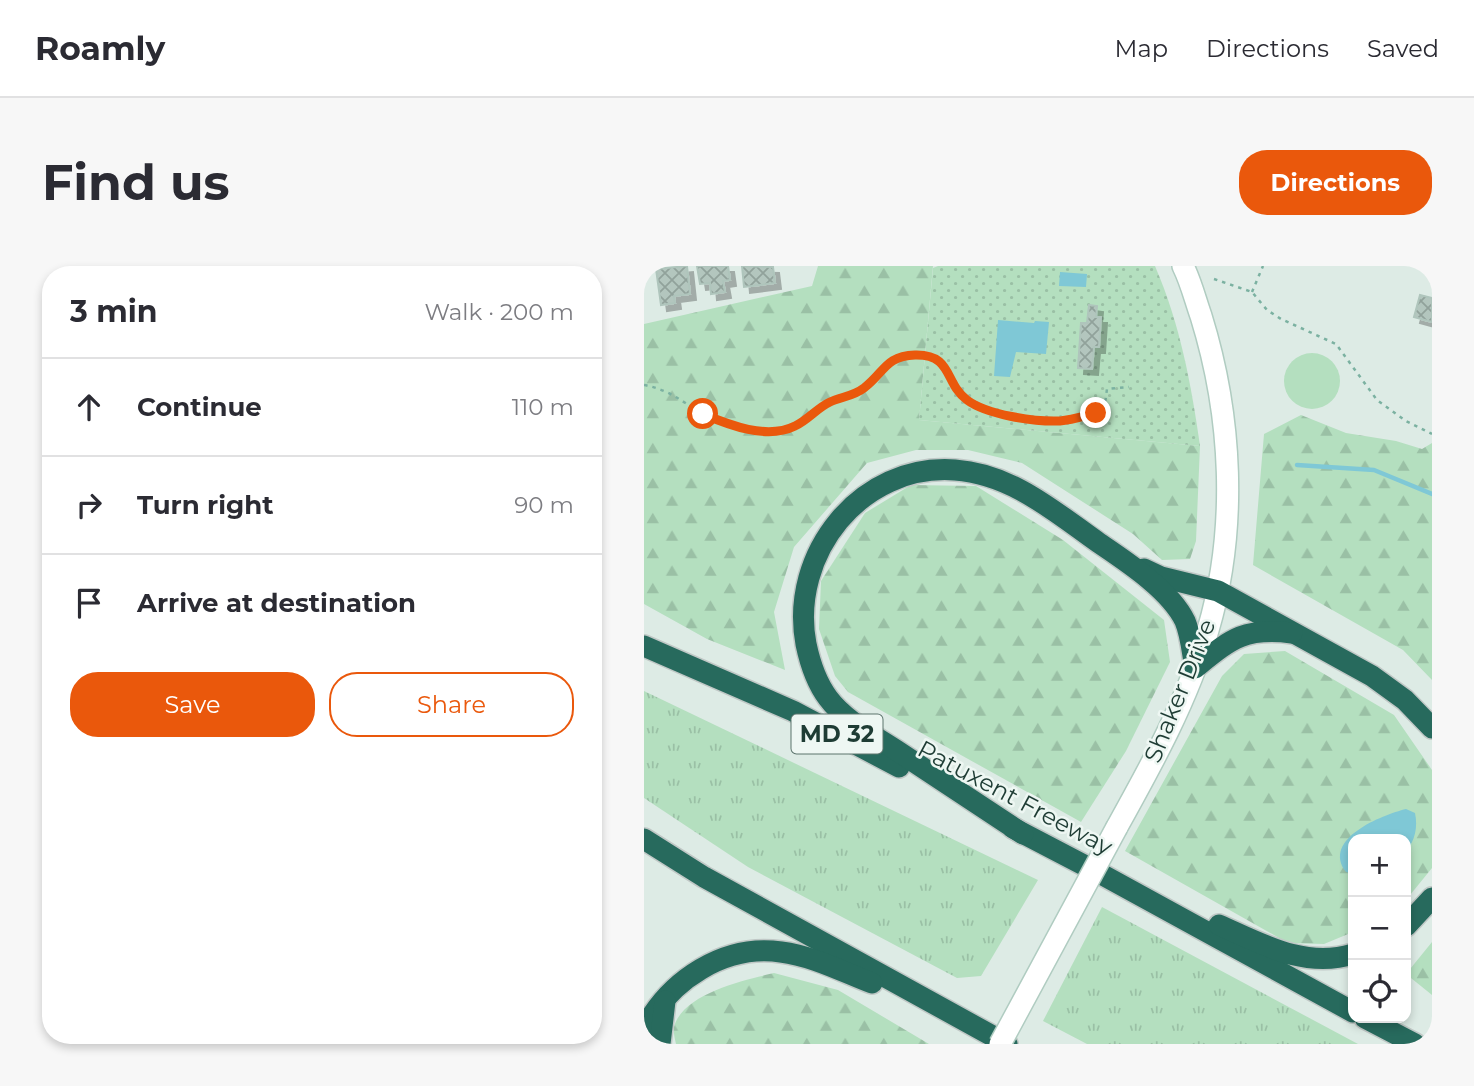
<!DOCTYPE html>
<html lang="en">
<head>
<meta charset="utf-8">
<style>
	body { margin:0; font-family:Montserrat,sans-serif; background:#f7f7f7; color:#2b2b33 }
	.controls { position:absolute; right:21px; bottom:21px; display:grid; overflow:hidden; border-radius:14px; box-shadow:0 4px 10px #0003 }
	.controls button { width:63px; height:63px; display:grid; place-items:center; padding:0; border:0; border-bottom:2px solid #e1e1e2; background:#fff; color:#2b2b33; font:35px sans-serif }
	.stop { position:absolute; width:21px; height:21px; margin:-16px; border:5px solid #ea580c; border-radius:50%; background:#fff }
	.stop.end { background:#ea580c; border-color:#fff; box-shadow:0 2px 7px #0008 }
	.list { margin:0; padding:0; list-style:none }
	h2 { display:flex; justify-content:space-between; align-items:center; height:91px; margin:0; padding:0 28px; font-size:30px }
	h2 small { font-size:23px; font-weight:400; color:#7c7c81 }
	.list li { display:grid; grid-template-columns:46px 1fr auto; gap:21px; align-items:center; box-sizing:border-box; height:98px; padding:0 28px; border-top:2px solid #e1e1e2 }
	.list b { display:block; font-size:26px; white-space:nowrap }
	.list em { font-size:23px; font-style:normal; color:#7c7c81 }
	.actions { display:flex; gap:14px; padding:21px 28px }
	.actions a { flex:1; padding:16px 0; border:2px solid #ea580c; border-radius:28px; text-align:center; font-size:24px; color:#ea580c }
	.actions .main { background:#ea580c; color:#fff }
	.icon { flex:none; width:38px; height:38px; fill:none; stroke:currentColor; stroke-width:2; stroke-linecap:round; stroke-linejoin:round }
	.map { position:relative; flex:none; width:788px; height:778px; overflow:hidden; border-radius:28px }
	header { display:flex; align-items:center; gap:42px; box-sizing:border-box; height:98px; padding:0 35px; background:#fff; border-bottom:2px solid #e1e1e2 }
	header strong { font-size:33px }
	nav { display:flex; gap:38px; margin-inline-start:auto; font-size:24px }
	.intro { display:flex; align-items:center; justify-content:space-between; box-sizing:border-box; height:168px; padding:0 42px }
	h1 { margin:0; font-size:49px }
	.button { padding:18px 32px; border-radius:28px; background:#ea580c; color:#fff; font-size:24px; font-weight:700 }
	main { display:flex; gap:42px; padding:0 42px }
	aside { flex:1; background:#fff; border-radius:28px; box-shadow:0 4px 10px #0003 }
	.map>svg:first-child { display:block }
	.grass { fill:url(#grass-tufts) }
	.forest { fill:url(#forest-firs) }
	.park { fill:url(#park-dots) }
	.pitch { fill:#b4dfbf }
	.water { fill:#7fc8d6 }
	.lines { fill:none; stroke-linecap:round; stroke-linejoin:round }
	.stream { stroke:#7fc8d6; stroke-width:4.5 }
	.building { fill:url(#building-cross-hatch); stroke:#afc5bc; stroke-width:2; filter:url(#shadow) }
	.secondary-casing { stroke:#b0ccc1; stroke-width:24 }
	.highway-casing { stroke:#c0c8c6; stroke-width:24 }
	.path { stroke:#7bb1a1; stroke-width:2.5; stroke-dasharray:3.5 5; stroke-linecap:butt }
	.secondary { stroke:#fff; stroke-width:21 }
	.highway { stroke:#276a5d; stroke-width:21 }
	.secondary-bridge-casing { stroke:#b0ccc1; stroke-width:24; stroke-linecap:butt }
	.secondary-bridge { stroke:#fff; stroke-width:21 }
	.route { stroke:#ea580c; stroke-width:9 }
	.labels { text-anchor:middle; stroke-width:5; stroke-linejoin:round; paint-order:stroke }
	.shield { fill:#eef7f3; stroke:#5c746d; stroke-width:2 }
	.shield-label { font-size:23px; font-weight:bold; fill:#1e3c34 }
	.street-label { font-size:24px; fill:#1e3c34; stroke:#eef7f3 }
</style>
</head>
<body>
<header>
<strong>Roamly</strong>
<nav><a>Map</a><a>Directions</a><a>Saved</a></nav>
</header>
<div class="intro"><h1>Find us</h1><a class="button">Directions</a></div>
<main>
<aside>
<h2>3 min<small>Walk · 200 m</small></h2>
<ul class="list">
<li><svg class="icon" aria-label="ahead" viewBox="0 0 24 24"><path d="M12 20V5M6 11l6-6 6 6"/></svg><div><b>Continue</b></div><em>110 m</em></li>
<li><svg class="icon" aria-label="right" viewBox="0 0 24 24"><path d="M7 20v-9h11M14 6l5 5-5 5"/></svg><div><b>Turn right</b></div><em>90 m</em></li>
<li><svg class="icon" aria-label="arrive" viewBox="0 0 24 24"><path d="M6 21V4h12l-3 4 3 4H6"/></svg><div><b>Arrive at destination</b></div></li>
</ul>
<div class="actions"><a class="main">Save</a><a>Share</a></div>
</aside>
<div class="map">
<svg width="788" height="778" viewBox="0 0 788 778">
	<defs>
		<pattern id="grass-tufts" width="24" height="20" patternUnits="userSpaceOnUse" patternTransform="scale(1.75)"><rect width="24" height="20" fill="#b4dfbf"/><path d="M3 7l-1-3M5 7V3M7 7l1-3M15 17l-1-3M17 17v-4M19 17l1-3" fill="none" stroke="#9ac0a5"/></pattern>
		<pattern id="forest-firs" width="22" height="20" patternUnits="userSpaceOnUse" patternTransform="scale(1.75)"><rect width="22" height="20" fill="#b4dfbf"/><path d="M5 1l3.5 6h-7zM16 11l3.5 6h-7z" fill="#9ac0a5"/></pattern>
		<pattern id="park-dots" width="8" height="8" patternUnits="userSpaceOnUse" patternTransform="scale(1.75)"><rect width="8" height="8" fill="#b4dfbf"/><path d="M2 2h.1M6 6h.1" fill="none" stroke="#9ac0a5" stroke-width="1.8" stroke-linecap="round"/></pattern>
		<pattern id="building-cross-hatch" width="8" height="8" patternUnits="userSpaceOnUse" patternTransform="scale(1.75)"><rect width="8" height="8" fill="#b3c6be"/><path d="M0 0l8 8M0 8l8-8" fill="none" stroke="#91a29b"/></pattern>
		<filter id="shadow"><feDropShadow dx="6" dy="6" stdDeviation="0" flood-color="#0004"/></filter>
	</defs>
	<rect width="100%" height="100%" fill="#ddebe5"/>
	<!-- grass -->
	<g class="grass">
		<path d="M0,425l394,189 -57,96 -24,2 -209,-111 -104,-69z"/>
		<path d="M458,641l256,137h-271l-44,-23z"/>
	</g>
	<!-- forest -->
	<g class="forest">
		<path d="M174,0h115l-14,154 281,26 -4,95 -6,18 -28,1 -29,-26 -111,-71 -54,-13h-52l-49,13 -73,84 -20,65 11,58 -78,-31 -63,-35v-280l168,-38z"/>
		<path d="M657,149l45,18 50,8 26,8 10,-6v237l-29,-30 -150,-85 11,-131z"/>
		<path d="M267,219l65,1 87,54 101,80 6,42 -44,89 -45,71 -233,-130 -13,-16 -16,-47 2,-48 44,-68z"/>
		<path d="M641,385l109,64 38,55v98l-26,32v-61h-53v93l-29,12 -36,-1 -163,-92 97,-175 22,-22z"/>
		<path d="M788,676v53l-26,-21z"/>
		<path d="M130,707l64,17 91,54h-253c-1,-5 -3,-12 -2,-17 9,-34 71,-47 100,-54z"/>
	</g>
	<!-- park -->
	<path class="park" d="M294,0h217c25,58 36,117 45,180l-281,-26 14,-152z"/>
	<!-- pitch -->
	<circle class="pitch" cx="668" cy="115" r="28"/>
	<!-- water -->
	<g class="water">
		<path d="M416,6l27,2 -1,13 -27,-1z"/>
		<path d="M354,54l36,3 1,-2 14,1 -3,32 -30,-2 -6,25 -16,-1z"/>
		<path d="M762,543l9,4c3,14 0,28 -9,38v-12h-53v35l-7,-2c-25,-33 36,-57 60,-63z"/>
	</g>
	<g class="lines">
		<!-- stream -->
		<path class="stream" d="M653,199l77,5 58,24"/>
	</g>
	<!-- building -->
	<g class="building">
		<path d="M43,0l3,28 -16,2 1,7 -14,2 -5,-36z"/>
		<path d="M53,0h31l2,14 -7,1 2,11 -14,2 -1,-11 -10,1z"/>
		<path d="M98,0l31,1 2,16 -31,4z"/>
		<path d="M776,29l12,3v24l-18,-5z"/>
		<path d="M445,39l8,1 -1,11h5l-2,30h-5l-2,22 -14,-1 3,-45h6z"/>
	</g>
	<g class="lines">
		<defs>
			<path id="secondary" d="M473,561c35,-63 71,-128 91,-197 30,-102 24,-214 -7,-314 -6,-17 -10,-34 -18,-50"/>
			<g id="highway">
				<path d="M500,303l17,8 57,14 154,85 33,24 27,28"/>
				<path d="M0,380l149,65 106,56"/>
				<path d="M369,562l88,46 252,138"/>
				<path d="M379,568c-41,-27 -83,-55 -124,-82 -24,-16 -54,-31 -71,-54 -12,-16 -18,-35 -22,-54 -17,-90 55,-181 149,-174 57,4 100,42 144,73 28,19 71,47 86,78 6,14 7,31 10,47 36,-29 49,-41 97,-35"/>
				<path d="M0,573l60,38 303,167"/>
				<path d="M575,659c43,19 86,44 134,29"/>
				<path d="M762,660l26,-28"/>
				<path d="M721,752l50,26"/>
				<path d="M0,763c26,-49 80,-85 137,-77 32,4 62,20 91,31"/>
				<path d="M16,778l5,-43"/>
			</g>
		</defs>
		<!-- secondary casing -->
		<use href="#secondary" class="secondary-casing"/>
		<!-- highway casing -->
		<use href="#highway" class="highway-casing"/>
		<!-- path -->
		<g class="path">
			<path d="M570,13l38,13 15,18 14,9 55,25 41,56 29,21 26,13"/>
			<path d="M608,26l11,-26"/>
			<path d="M0,119c27,5 39,18 61,30 25,12 60,23 87,13 14,-5 23,-18 35,-25 11,-5 24,-7 34,-14 11,-6 16,-19 26,-26 12,-9 32,-10 46,-5 20,6 19,32 36,43 23,16 111,30 132,8 5,-5 5,-13 6,-20l22,-2"/>
		</g>
		<!-- secondary -->
		<use href="#secondary" class="secondary"/>
		<!-- highway -->
		<use href="#highway" class="highway"/>
		<defs>
			<path id="secondary-bridge" d="M356,778l117,-217"/>
		</defs>
		<!-- secondary-bridge casing -->
		<use href="#secondary-bridge" class="secondary-bridge-casing"/>
		<!-- secondary-bridge -->
		<use href="#secondary-bridge" class="secondary-bridge"/>
	</g>
	<g class="lines">
		<!-- route -->
		<path class="route" d="M59,148c26,11 64,26 92,12 13,-6 22,-18 35,-24 11,-5 24,-6 34,-14 21,-16 21,-32 51,-33 38,-1 29,28 52,45 20,15 68,22 93,21 12,-1 24,-5 36,-8"/>
	</g>
	<g class="labels">
		<!-- shield labels -->
		<rect class="shield" x="147.5" y="448.5" width="91" height="39" rx="5"/>
		<g class="shield-label">
			<text x="193" y="476">MD 32</text>
		</g>
		<!-- street labels -->
		<g class="street-label">
			<text transform="translate(536 425) rotate(-68)" y="8">Shaker Drive</text>
			<text transform="translate(371 532) rotate(28)" y="8">Patuxent Freeway</text>
		</g>
	</g>
</svg>
<div class="controls">
<button>+</button>
<button>−</button>
<button><svg class="icon" aria-label="locate" viewBox="0 0 24 24"><circle cx="12" cy="12" r="6"/><path d="M12 2v4M12 18v4M2 12h4M18 12h4"/></svg></button>
</div>
<div class="stop" style="left:59px;top:148px"></div>
<div class="stop end" style="left:452px;top:147px"></div>
</div>
</main>
</body>
</html>
